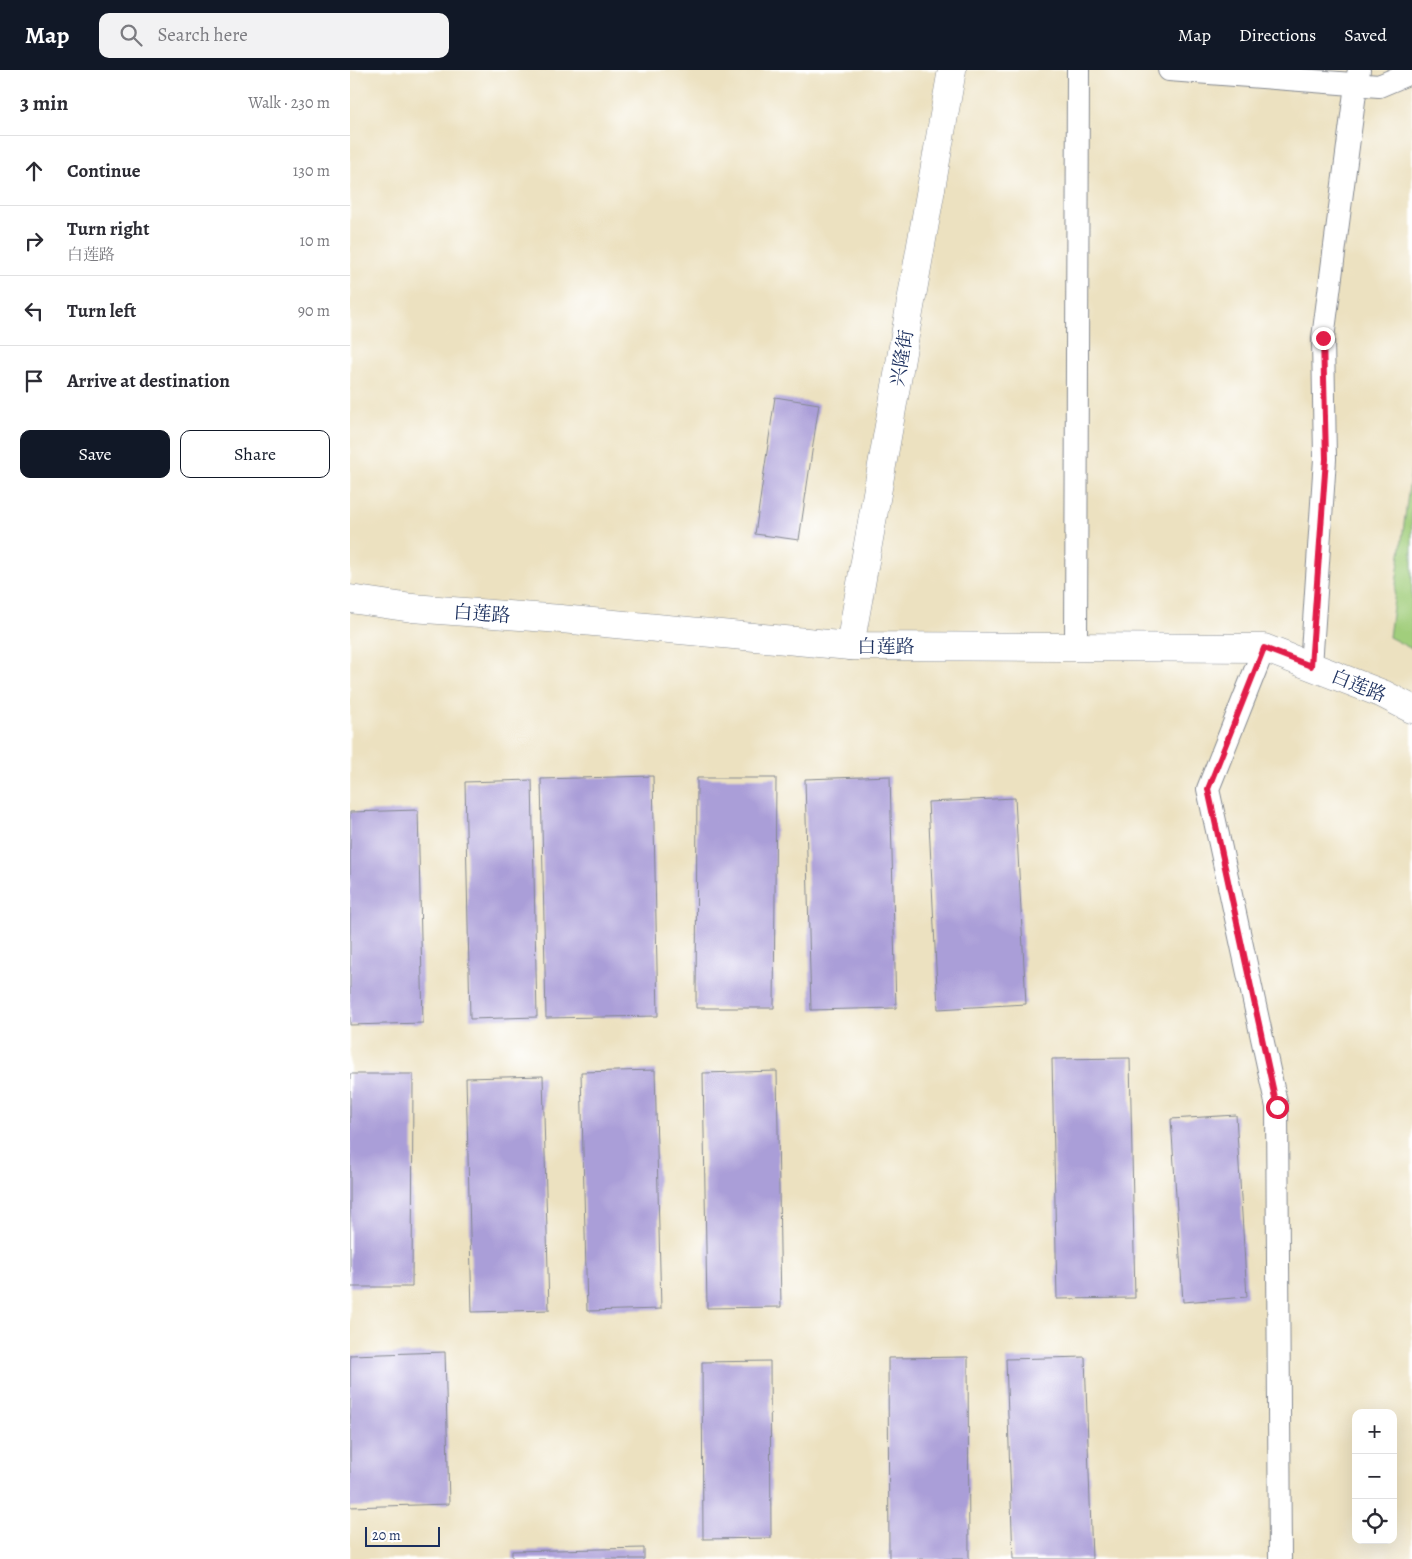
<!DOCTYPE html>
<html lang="en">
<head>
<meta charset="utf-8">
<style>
	body { margin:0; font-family:Alegreya,"Noto Serif SC",serif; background:#f2f2f3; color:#2b2b33 }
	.controls { position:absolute; right:15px; bottom:15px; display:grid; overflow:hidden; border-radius:10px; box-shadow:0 5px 20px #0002 }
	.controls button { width:45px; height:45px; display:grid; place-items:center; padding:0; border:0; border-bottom:1px solid #e1e1e2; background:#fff; color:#2b2b33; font:25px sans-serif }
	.scale { position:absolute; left:15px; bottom:12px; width:75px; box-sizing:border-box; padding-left:5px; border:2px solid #1b2f5e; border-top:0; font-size:14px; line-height:18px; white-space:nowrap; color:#1b2f5e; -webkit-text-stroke:4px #fff; paint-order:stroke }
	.stop { position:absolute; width:15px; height:15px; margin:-11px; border:4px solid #e11d48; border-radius:50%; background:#fff }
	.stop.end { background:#e11d48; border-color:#fff; box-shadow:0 1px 5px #0008 }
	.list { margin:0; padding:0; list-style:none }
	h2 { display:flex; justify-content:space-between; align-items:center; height:65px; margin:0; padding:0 20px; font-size:21px }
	h2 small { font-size:16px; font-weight:400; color:#7c7c81 }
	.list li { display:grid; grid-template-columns:32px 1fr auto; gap:15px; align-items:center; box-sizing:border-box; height:70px; padding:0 20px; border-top:1px solid #e1e1e2 }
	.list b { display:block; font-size:19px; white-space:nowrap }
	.list p { margin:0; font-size:16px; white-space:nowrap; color:#7c7c81 }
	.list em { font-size:16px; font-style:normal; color:#7c7c81 }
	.actions { display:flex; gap:10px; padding:15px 20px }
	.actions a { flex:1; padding:11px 0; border:1px solid #111827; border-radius:10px; text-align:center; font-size:18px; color:#111827 }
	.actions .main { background:#111827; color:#fff }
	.icon { flex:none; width:28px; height:28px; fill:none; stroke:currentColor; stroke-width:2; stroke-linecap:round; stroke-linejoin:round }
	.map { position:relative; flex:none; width:1062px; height:1489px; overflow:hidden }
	header { display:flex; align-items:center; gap:30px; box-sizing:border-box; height:70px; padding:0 25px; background:#111827; color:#fff }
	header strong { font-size:24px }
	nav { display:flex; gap:28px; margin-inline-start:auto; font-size:18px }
	.search { width:350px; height:45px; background:#f2f2f3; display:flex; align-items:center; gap:12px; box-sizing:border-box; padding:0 18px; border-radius:10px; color:#7c7c81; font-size:19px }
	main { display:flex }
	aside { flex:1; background:#fff }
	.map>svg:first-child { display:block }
	.green { fill:#a1ce7b; stroke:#5e7e6c }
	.building { fill:#aa9ed8 }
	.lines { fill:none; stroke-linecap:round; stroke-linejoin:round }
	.minor-casing { stroke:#84888f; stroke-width:24 }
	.tertiary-casing { stroke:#84888f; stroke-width:29 }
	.secondary-casing { stroke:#84888f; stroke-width:29 }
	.minor { stroke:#fff; stroke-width:22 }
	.tertiary { stroke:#fff; stroke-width:28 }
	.secondary { stroke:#fff; stroke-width:28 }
	.route { stroke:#e11d48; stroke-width:6 }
	.labels { text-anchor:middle; stroke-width:4.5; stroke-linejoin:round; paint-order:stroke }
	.street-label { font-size:19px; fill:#1b2f5e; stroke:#fff }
</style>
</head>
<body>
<header>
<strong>Map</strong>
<div class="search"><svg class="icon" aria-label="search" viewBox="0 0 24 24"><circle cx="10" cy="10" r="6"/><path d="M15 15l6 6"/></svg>Search here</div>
<nav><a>Map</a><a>Directions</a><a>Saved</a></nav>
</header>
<main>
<aside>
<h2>3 min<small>Walk · 230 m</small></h2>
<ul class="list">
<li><svg class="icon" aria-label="ahead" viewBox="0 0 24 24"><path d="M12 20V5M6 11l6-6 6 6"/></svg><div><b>Continue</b></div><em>130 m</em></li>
<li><svg class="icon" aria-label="right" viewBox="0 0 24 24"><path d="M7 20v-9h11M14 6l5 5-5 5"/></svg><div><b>Turn right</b><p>白莲路</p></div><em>10 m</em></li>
<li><svg class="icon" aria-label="left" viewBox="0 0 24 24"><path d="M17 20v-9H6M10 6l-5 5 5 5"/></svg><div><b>Turn left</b></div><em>90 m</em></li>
<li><svg class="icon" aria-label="arrive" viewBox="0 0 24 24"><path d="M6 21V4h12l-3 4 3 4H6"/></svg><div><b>Arrive at destination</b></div></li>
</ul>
<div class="actions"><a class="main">Save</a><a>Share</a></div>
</aside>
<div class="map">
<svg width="1062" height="1489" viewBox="0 0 1062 1489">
	<rect width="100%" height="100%" fill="#fff"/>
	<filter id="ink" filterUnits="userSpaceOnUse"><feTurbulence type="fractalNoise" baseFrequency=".02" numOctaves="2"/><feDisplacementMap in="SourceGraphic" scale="10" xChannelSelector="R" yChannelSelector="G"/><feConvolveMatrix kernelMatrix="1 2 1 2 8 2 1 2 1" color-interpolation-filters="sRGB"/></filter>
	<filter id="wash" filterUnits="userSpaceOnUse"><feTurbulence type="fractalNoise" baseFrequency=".0096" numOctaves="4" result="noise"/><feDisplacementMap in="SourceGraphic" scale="20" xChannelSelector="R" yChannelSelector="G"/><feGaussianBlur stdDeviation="1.12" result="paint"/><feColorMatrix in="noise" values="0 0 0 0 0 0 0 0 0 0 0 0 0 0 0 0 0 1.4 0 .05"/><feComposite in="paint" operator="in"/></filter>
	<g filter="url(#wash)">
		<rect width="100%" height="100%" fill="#ece1c0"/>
		<!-- green -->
		<path class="green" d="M1062,394v185l-23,-12z"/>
		<g id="blocks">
			<!-- building -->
			<g class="building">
				<path d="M425,327l44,7 -20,136 -44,-6z"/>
				<path d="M303,706l5,240 -112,2 -5,-239z"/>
				<path d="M540,706l6,232 -85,2 -6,-231z"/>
				<path d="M347,708h79l-2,230h-78z"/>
				<path d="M182,710l5,237 -67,2 -5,-237z"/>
				<path d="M665,728l11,206 -88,5 -10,-207z"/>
				<path d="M68,740l5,213 -73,2v-213z"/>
				<path d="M780,988l5,240 -78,1 -5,-240z"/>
				<path d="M305,1000l6,239 -74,2 -6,-239z"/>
				<path d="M427,1001l4,236 -74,1 -4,-235z"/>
				<path d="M0,1004h63l-1,213h-62z"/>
				<path d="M193,1006l6,234 -77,2 -6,-234z"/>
				<path d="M886,1045l11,182 -64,5 -12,-183z"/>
				<path d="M95,1282l4,152 -99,3v-152z"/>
				<path d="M618,1287l1,202h-80l-1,-201z"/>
				<path d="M735,1287l7,202h-79l-7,-200z"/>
				<path d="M420,1291l1,177 -68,1 -1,-177z"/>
				<path d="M294,1478v11h-132v-8z"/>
			</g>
		</g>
	</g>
	<g filter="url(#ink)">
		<use href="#blocks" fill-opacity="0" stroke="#84888f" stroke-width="1"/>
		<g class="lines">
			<defs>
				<g id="minor">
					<path d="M819,0l210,16 33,-14"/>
					<path d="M726,576l2,-576"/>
					<path d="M914,578l-56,141 69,318 3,452"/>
					<path d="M961,596l14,-207 -2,-121 33,-253 3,-15"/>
				</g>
				<path id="tertiary" d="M500,576l102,-576"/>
				<path id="secondary" d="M0,529l62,9 149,11 289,27 414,2 119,46 29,15"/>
			</defs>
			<!-- minor casing -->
			<use href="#minor" class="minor-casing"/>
			<!-- tertiary casing -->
			<use href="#tertiary" class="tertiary-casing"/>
			<!-- secondary casing -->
			<use href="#secondary" class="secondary-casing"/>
			<!-- minor -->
			<use href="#minor" class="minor"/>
			<!-- tertiary -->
			<use href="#tertiary" class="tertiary"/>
			<!-- secondary -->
			<use href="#secondary" class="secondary"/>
		</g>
	</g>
	<g class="lines" filter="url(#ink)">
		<!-- route -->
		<path class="route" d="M927,1037l-69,-318 56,-141 47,18 15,-207 -3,-121"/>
	</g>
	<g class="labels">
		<!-- street labels -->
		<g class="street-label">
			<text transform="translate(551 288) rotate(-80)" y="7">兴隆街</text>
			<text transform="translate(132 543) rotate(4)" y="7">白莲路</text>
			<text x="536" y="583">白莲路</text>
			<text transform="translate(1009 615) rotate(22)" y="7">白莲路</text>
		</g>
	</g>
</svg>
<div class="controls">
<button>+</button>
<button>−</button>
<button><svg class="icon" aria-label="locate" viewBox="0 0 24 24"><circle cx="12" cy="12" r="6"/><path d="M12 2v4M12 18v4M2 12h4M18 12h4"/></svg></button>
</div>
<div class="scale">20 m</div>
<div class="stop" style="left:927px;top:1037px"></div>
<div class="stop end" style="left:973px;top:268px"></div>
</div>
</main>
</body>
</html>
